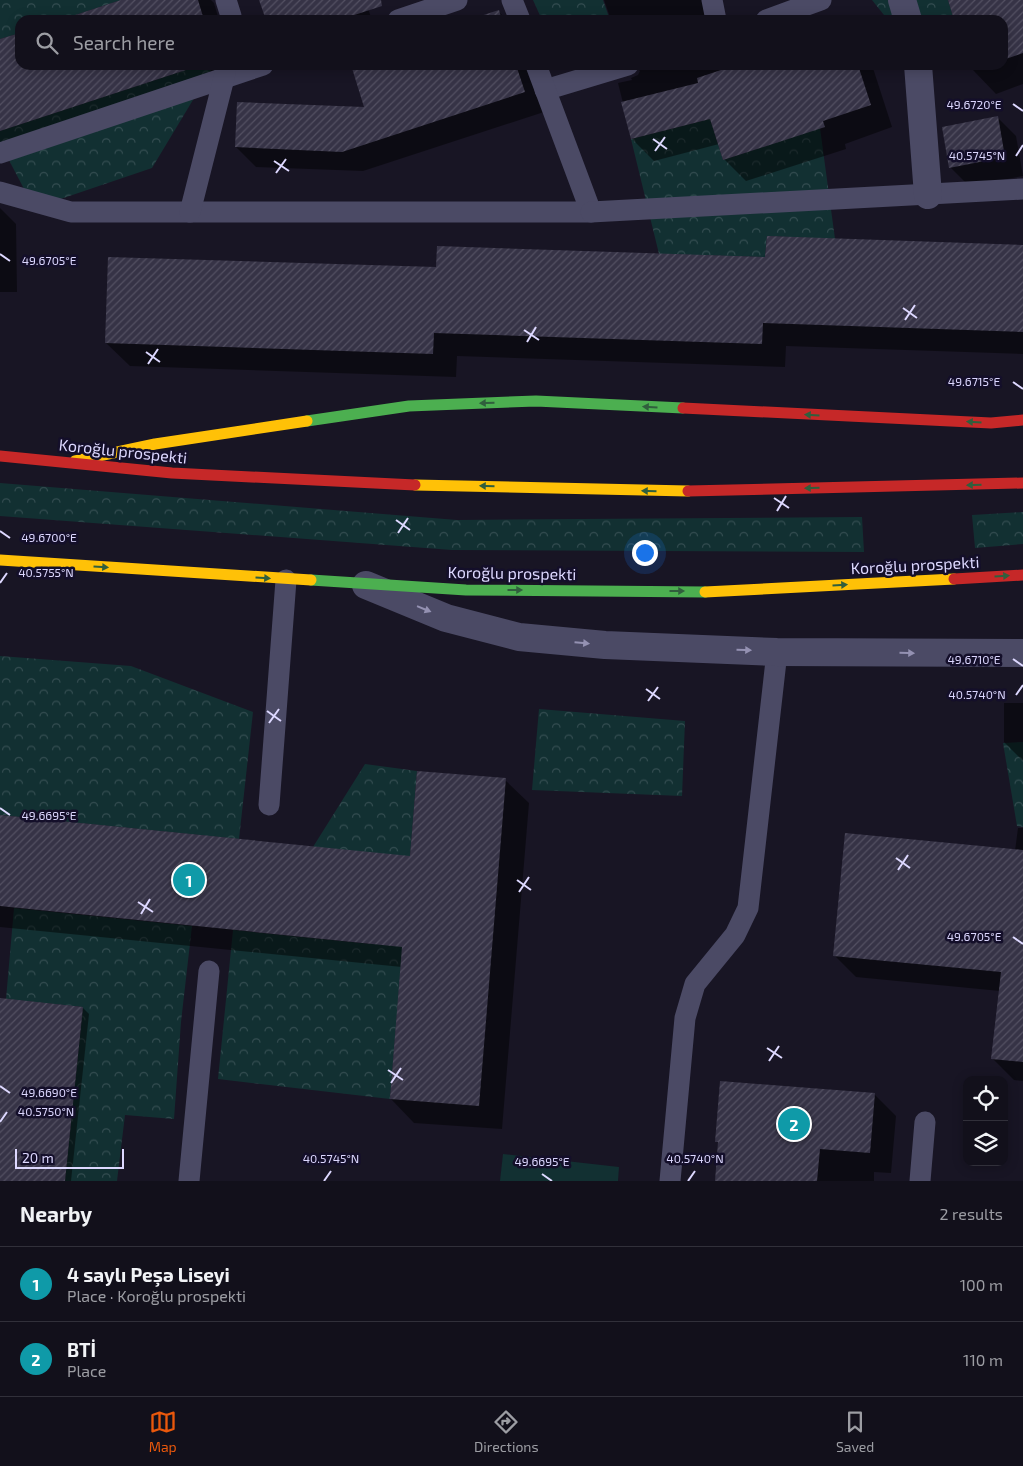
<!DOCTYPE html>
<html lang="en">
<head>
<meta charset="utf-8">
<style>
	body { margin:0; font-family:"Exo 2",sans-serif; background:#1f1e28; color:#f1f3f6 }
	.controls { position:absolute; right:15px; bottom:15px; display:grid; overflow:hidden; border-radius:10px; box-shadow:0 2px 12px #0003 }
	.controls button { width:45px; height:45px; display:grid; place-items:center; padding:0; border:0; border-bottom:1px solid #31303a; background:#12101b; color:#f1f3f6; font:25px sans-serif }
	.scale { position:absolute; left:15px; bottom:12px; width:109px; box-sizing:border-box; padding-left:5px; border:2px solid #ddd8ff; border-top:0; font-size:14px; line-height:18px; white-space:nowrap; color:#ddd8ff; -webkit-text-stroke:4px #140f2a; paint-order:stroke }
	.you { position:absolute; left:644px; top:552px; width:18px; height:18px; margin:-12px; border:4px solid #fff; border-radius:50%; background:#1a73e8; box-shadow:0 0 0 8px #1a73e833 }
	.badge { display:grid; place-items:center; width:32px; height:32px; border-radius:50%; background:#ea580c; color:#fff; font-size:16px; font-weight:700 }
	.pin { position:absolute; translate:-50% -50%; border:2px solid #fff; box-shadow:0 1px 5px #0006 }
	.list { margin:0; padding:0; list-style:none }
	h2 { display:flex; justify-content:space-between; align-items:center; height:65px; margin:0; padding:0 20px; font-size:21px }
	h2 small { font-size:16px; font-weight:400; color:#9c9da3 }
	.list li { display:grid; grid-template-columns:32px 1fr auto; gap:15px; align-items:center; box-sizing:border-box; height:75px; padding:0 20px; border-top:1px solid #31303a }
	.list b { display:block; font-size:19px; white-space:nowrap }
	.list p { margin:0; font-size:16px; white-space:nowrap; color:#9c9da3 }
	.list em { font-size:16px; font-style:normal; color:#9c9da3 }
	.icon { flex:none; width:28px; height:28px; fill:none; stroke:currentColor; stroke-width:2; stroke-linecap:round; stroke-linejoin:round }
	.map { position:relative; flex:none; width:1023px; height:1181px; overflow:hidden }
	.search { position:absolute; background:#12101b; box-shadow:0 2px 12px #0003; left:15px; right:15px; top:15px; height:55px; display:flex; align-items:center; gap:12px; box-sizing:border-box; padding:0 18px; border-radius:15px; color:#9c9da3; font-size:19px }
	.sheet { height:215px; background:#12101b }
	nav { display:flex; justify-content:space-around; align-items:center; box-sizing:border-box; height:70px; border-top:1px solid #31303a; background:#12101b; font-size:14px; color:#9c9da3 }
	nav a { display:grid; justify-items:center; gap:2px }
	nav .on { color:#ea580c }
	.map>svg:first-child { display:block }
	.forest { fill:url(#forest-crowns) }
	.pitch { fill:#123032 }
	.shadow { fill:#0007 }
	.building { fill:url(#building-hatch) }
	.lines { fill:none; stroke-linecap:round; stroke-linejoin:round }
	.lane { stroke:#4b4a65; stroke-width:21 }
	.street { stroke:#4b4a65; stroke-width:28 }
	.fast { stroke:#4caf50; stroke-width:11 }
	.slow { stroke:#ffc107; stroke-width:11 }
	.jam { stroke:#c62828; stroke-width:11 }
	.oneway { fill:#305f3d }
	.oneway2 { fill:#9491b2 }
	.ticks { fill:none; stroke:#ddd8ff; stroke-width:2 }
	.labels { text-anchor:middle; stroke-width:5; stroke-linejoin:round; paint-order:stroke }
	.street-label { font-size:16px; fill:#ddd8ff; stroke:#140f2a }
	.ticks-label { font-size:12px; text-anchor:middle; fill:#ddd8ff; stroke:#140f2a; stroke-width:5; stroke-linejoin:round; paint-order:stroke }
</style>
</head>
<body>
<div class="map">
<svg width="1023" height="1181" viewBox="0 0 1023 1181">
	<defs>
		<pattern id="forest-crowns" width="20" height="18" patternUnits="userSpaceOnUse" patternTransform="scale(1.25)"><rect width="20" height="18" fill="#123032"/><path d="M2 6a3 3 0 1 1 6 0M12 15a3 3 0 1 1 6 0" fill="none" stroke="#344d51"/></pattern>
		<pattern id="building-hatch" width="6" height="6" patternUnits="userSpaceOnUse" patternTransform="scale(1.25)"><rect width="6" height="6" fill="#363346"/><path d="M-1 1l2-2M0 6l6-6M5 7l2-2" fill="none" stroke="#535062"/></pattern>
	</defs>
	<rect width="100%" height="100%" fill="#181524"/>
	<!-- forest -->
	<g class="forest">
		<path d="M0,0h121l-61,20h-40v13l-20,6z"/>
		<path d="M533,0h70l7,20h-68z"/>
		<path d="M872,0h76l6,20h-66z"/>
		<path d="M201,65h13l-62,103 -118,40 -34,-65v-12z"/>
		<path d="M710,119l13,41 97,-32 15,111 -68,-3 -2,21 -106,-3 -28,-115z"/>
		<path d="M0,483l457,37 405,-3 2,35 -412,-2 -452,-34z"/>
		<path d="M1023,512v32l-48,4 -3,-33z"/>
		<path d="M0,656l131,10 122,46 -14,127 -239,-24z"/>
		<path d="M539,709l146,12 -3,75 -150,-6z"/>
		<path d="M1023,742v85l-6,-1 -14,-83z"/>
		<path d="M365,764l52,7 -27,328 -172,-20 15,-149 138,14 -58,-97z"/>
		<path d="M14,908l178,18 -11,96 -7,97 -49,-4 -8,66h-52l18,-174 -77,-8z"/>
	</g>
	<!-- pitch -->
	<path class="pitch" d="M503,1154l116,13 -1,14h-118z"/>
	<!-- shadow -->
	<g class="shadow">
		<path d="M125,0h86l3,3 5,17h-155z"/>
		<path d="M260,0h105l7,20h-105z"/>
		<path d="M604,0h104l7,20h-104z"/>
		<path d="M949,0h74v84l-27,10 -23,-24 -2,-5h32v-45h-47z"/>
		<path d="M498,11l9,9h-35z"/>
		<path d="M20,34v31h213l-233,97v-121z"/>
		<path d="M296,65h11l-8,3z"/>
		<path d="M352,65h177l15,47 -181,59 -107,-4 -20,-20 130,-39z"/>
		<path d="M634,65h96l1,3 9,-3h132l20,62 -47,17 1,5 -100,32 -22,-22 -5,-15 -65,17 -22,-22 -14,-56 14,-3 -1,-2 7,-3 2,-4z"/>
		<path d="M997,117l19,19 7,40 -54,10 -19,-19z"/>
		<path d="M0,208l16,16 1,68h-17z"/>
		<path d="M1023,246v108l-237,-8 -1,21 -328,-11 -1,21 -326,-11 -24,-23 332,-74 329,-10z"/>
		<path d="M1004,703h19v58l-19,-19z"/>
		<path d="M505,780l24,23 -27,326 -88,-6 -23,-24 11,-132 -402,-40v-111l411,42z"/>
		<path d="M1018,828h5v253l-9,-1 -22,-22 8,-67 -144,-14 -22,-22 181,-104z"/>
		<path d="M0,999l83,9 6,6 -18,167h-71z"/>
		<path d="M874,1094l22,22 -5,57 -17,-1v9h-158l3,-37 -2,-3z"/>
	</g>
	<!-- building -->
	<g class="building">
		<path d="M121,0h77l6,20h-144z"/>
		<path d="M259,0h122l1,6 -43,14h-73z"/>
		<path d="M948,0h75v53l-20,7v-40h-49z"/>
		<path d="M499,10l3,10h-34z"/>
		<path d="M20,33v32h181l-201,66v-92z"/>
		<path d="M351,65h165l9,27 -183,60 -107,-5 2,-45 127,5z"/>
		<path d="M736,65h122l13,40 -48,16 2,6 -102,33 -13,-41 -79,20 -10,-37 77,-19 -1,-5z"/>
		<path d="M998,116l7,41 -56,11 -7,-41z"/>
		<path d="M767,236l256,9v87l-260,-9 -1,21 -328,-11 -1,21 -328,-11 3,-86 328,10 1,-21 328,11z"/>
		<path d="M417,771l89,7 -27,328 -89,-7 12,-152 -402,-41v-91l410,41z"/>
		<path d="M845,833l178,17v212l-32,-3 10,-87 -168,-16z"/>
		<path d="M0,998l83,9 -18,174h-65z"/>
		<path d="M720,1081l155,12 -5,60 -50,-4 -3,32h-102l3,-39h-3z"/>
	</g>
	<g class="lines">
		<!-- lane -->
		<g class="lane">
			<path d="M226,0l5,16v4"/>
			<path d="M512,0l8,20"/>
			<path d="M712,0l4,20"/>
			<path d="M398,20l59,-20"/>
			<path d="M766,20l55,-20"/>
			<path d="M545,90l83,-25"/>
			<path d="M0,153l263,-88"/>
			<path d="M0,192l71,20h520l-55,-147"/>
			<path d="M190,212l34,-134 2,-11"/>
			<path d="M591,212l432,-23"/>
			<path d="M269,805l17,-225"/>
			<path d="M189,1181l20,-210"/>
			<path d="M670,1181l15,-163 10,-34 40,-49 13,-27 29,-256"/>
			<path d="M920,1181l5,-59"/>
		</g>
		<!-- street -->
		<g class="street">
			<path d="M902,0l6,20"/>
			<path d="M918,65l10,130"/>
			<path d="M366,585l80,33 73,19 86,8 172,7 246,1"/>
		</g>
		<!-- fast -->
		<g class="fast">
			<path d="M307,421l102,-15 127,-5 147,7"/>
			<path d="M311,580l155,10 239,2"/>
		</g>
		<!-- slow -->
		<g class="slow">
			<path d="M75,461l80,-17 152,-23"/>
			<path d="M415,485l273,6"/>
			<path d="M0,560l311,20"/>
			<path d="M705,592l249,-13"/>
		</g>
		<!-- jam -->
		<g class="jam">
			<path d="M683,408l308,15 32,-3"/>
			<path d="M0,456l172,17 243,12"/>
			<path d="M688,491l335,-8"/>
			<path d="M954,579l69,-4"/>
		</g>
	</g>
	<!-- one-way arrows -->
	<defs><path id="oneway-solid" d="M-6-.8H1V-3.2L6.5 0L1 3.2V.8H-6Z" transform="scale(1.25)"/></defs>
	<g class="oneway">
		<use href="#oneway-solid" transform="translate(487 403) rotate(178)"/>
		<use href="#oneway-solid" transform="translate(650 407) rotate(-177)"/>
		<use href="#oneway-solid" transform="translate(812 415) rotate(-177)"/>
		<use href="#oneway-solid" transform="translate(974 422) rotate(-177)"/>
		<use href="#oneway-solid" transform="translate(974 485) rotate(179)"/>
		<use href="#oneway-solid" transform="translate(487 486) rotate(-179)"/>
		<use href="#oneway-solid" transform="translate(812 488) rotate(179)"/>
		<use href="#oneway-solid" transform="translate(649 491) rotate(-179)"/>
		<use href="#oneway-solid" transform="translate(101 567) rotate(4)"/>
		<use href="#oneway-solid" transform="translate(1002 576) rotate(-4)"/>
		<use href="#oneway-solid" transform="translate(263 578) rotate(4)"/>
		<use href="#oneway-solid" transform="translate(840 585) rotate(-3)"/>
		<use href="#oneway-solid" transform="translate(515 590)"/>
		<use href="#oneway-solid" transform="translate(677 591)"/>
	</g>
	<g class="oneway2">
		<use href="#oneway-solid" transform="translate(424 609) rotate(22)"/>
		<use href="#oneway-solid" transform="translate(582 643) rotate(5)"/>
		<use href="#oneway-solid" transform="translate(744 650) rotate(2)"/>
		<use href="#oneway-solid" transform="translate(907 653) rotate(1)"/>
	</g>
	<!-- ticks -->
	<path class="ticks" d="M1013,104l10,7M653,139l14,10M655,151l10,-14M1016,156l7,-11M274,161l15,10M276,173l10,-14M0,254l10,7M903,308l14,10M905,320l10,-15M524,330l15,10M527,342l9,-15M146,352l14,10M148,364l10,-15M1013,382l10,7M774,498l15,10M777,511l9,-15M396,520l14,10M0,531l10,7M398,533l10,-15M0,583l7,-10M1013,659l10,7M646,689l14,10M1016,695l7,-10M648,701l10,-14M267,711l14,10M269,723l10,-14M0,808l10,7M896,858l14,10M898,870l10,-15M517,880l14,10M519,892l10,-15M138,902l15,10M141,914l9,-15M1013,937l10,7M767,1048l15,10M769,1061l10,-15M388,1070l15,10M391,1083l10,-15M0,1086l10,7M0,1122l7,-10M542,1174l10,7M324,1181l7,-10M688,1181l7,-10"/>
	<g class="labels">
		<!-- street labels -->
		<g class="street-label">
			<text transform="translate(123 451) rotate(6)" y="6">Koroğlu prospekti</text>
			<text transform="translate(915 565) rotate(-3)" y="6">Koroğlu prospekti</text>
			<text transform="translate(512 573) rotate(1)" y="6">Koroğlu prospekti</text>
		</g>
	</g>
	<g class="ticks-label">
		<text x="974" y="109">49.6720°E</text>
		<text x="977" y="160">40.5745°N</text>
		<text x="49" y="265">49.6705°E</text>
		<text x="974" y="386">49.6715°E</text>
		<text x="49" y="542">49.6700°E</text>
		<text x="46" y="577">40.5755°N</text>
		<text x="974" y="664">49.6710°E</text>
		<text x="977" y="699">40.5740°N</text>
		<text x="49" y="820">49.6695°E</text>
		<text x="974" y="941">49.6705°E</text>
		<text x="49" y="1097">49.6690°E</text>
		<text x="46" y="1116">40.5750°N</text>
		<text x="331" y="1163">40.5745°N</text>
		<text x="695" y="1163">40.5740°N</text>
		<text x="542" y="1166">49.6695°E</text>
	</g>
</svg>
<div class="controls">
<button><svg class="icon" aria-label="locate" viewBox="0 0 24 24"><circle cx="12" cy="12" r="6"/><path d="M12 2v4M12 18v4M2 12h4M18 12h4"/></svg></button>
<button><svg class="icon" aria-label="layers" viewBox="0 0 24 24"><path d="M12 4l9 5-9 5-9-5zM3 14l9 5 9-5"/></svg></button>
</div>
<div class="scale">20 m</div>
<div class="you"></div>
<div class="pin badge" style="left:189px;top:880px;background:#0f9aa8">1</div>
<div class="pin badge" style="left:794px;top:1124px;background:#0f9aa8">2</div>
<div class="search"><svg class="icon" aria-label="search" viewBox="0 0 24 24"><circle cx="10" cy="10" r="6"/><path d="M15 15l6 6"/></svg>Search here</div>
</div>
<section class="sheet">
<h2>Nearby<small>2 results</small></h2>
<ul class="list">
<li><span class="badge" style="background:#0f9aa8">1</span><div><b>4 saylı Peşə Liseyi</b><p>Place · Koroğlu prospekti</p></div><em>100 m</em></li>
<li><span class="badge" style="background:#0f9aa8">2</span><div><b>BTİ</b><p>Place</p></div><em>110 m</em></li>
</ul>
</section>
<nav>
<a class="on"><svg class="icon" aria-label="map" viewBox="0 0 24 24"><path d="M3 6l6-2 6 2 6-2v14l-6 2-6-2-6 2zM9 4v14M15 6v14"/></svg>Map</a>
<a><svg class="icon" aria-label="directions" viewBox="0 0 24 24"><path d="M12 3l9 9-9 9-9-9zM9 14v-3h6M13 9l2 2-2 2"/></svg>Directions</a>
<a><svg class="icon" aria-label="saved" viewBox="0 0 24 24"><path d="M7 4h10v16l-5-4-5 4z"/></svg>Saved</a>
</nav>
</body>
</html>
